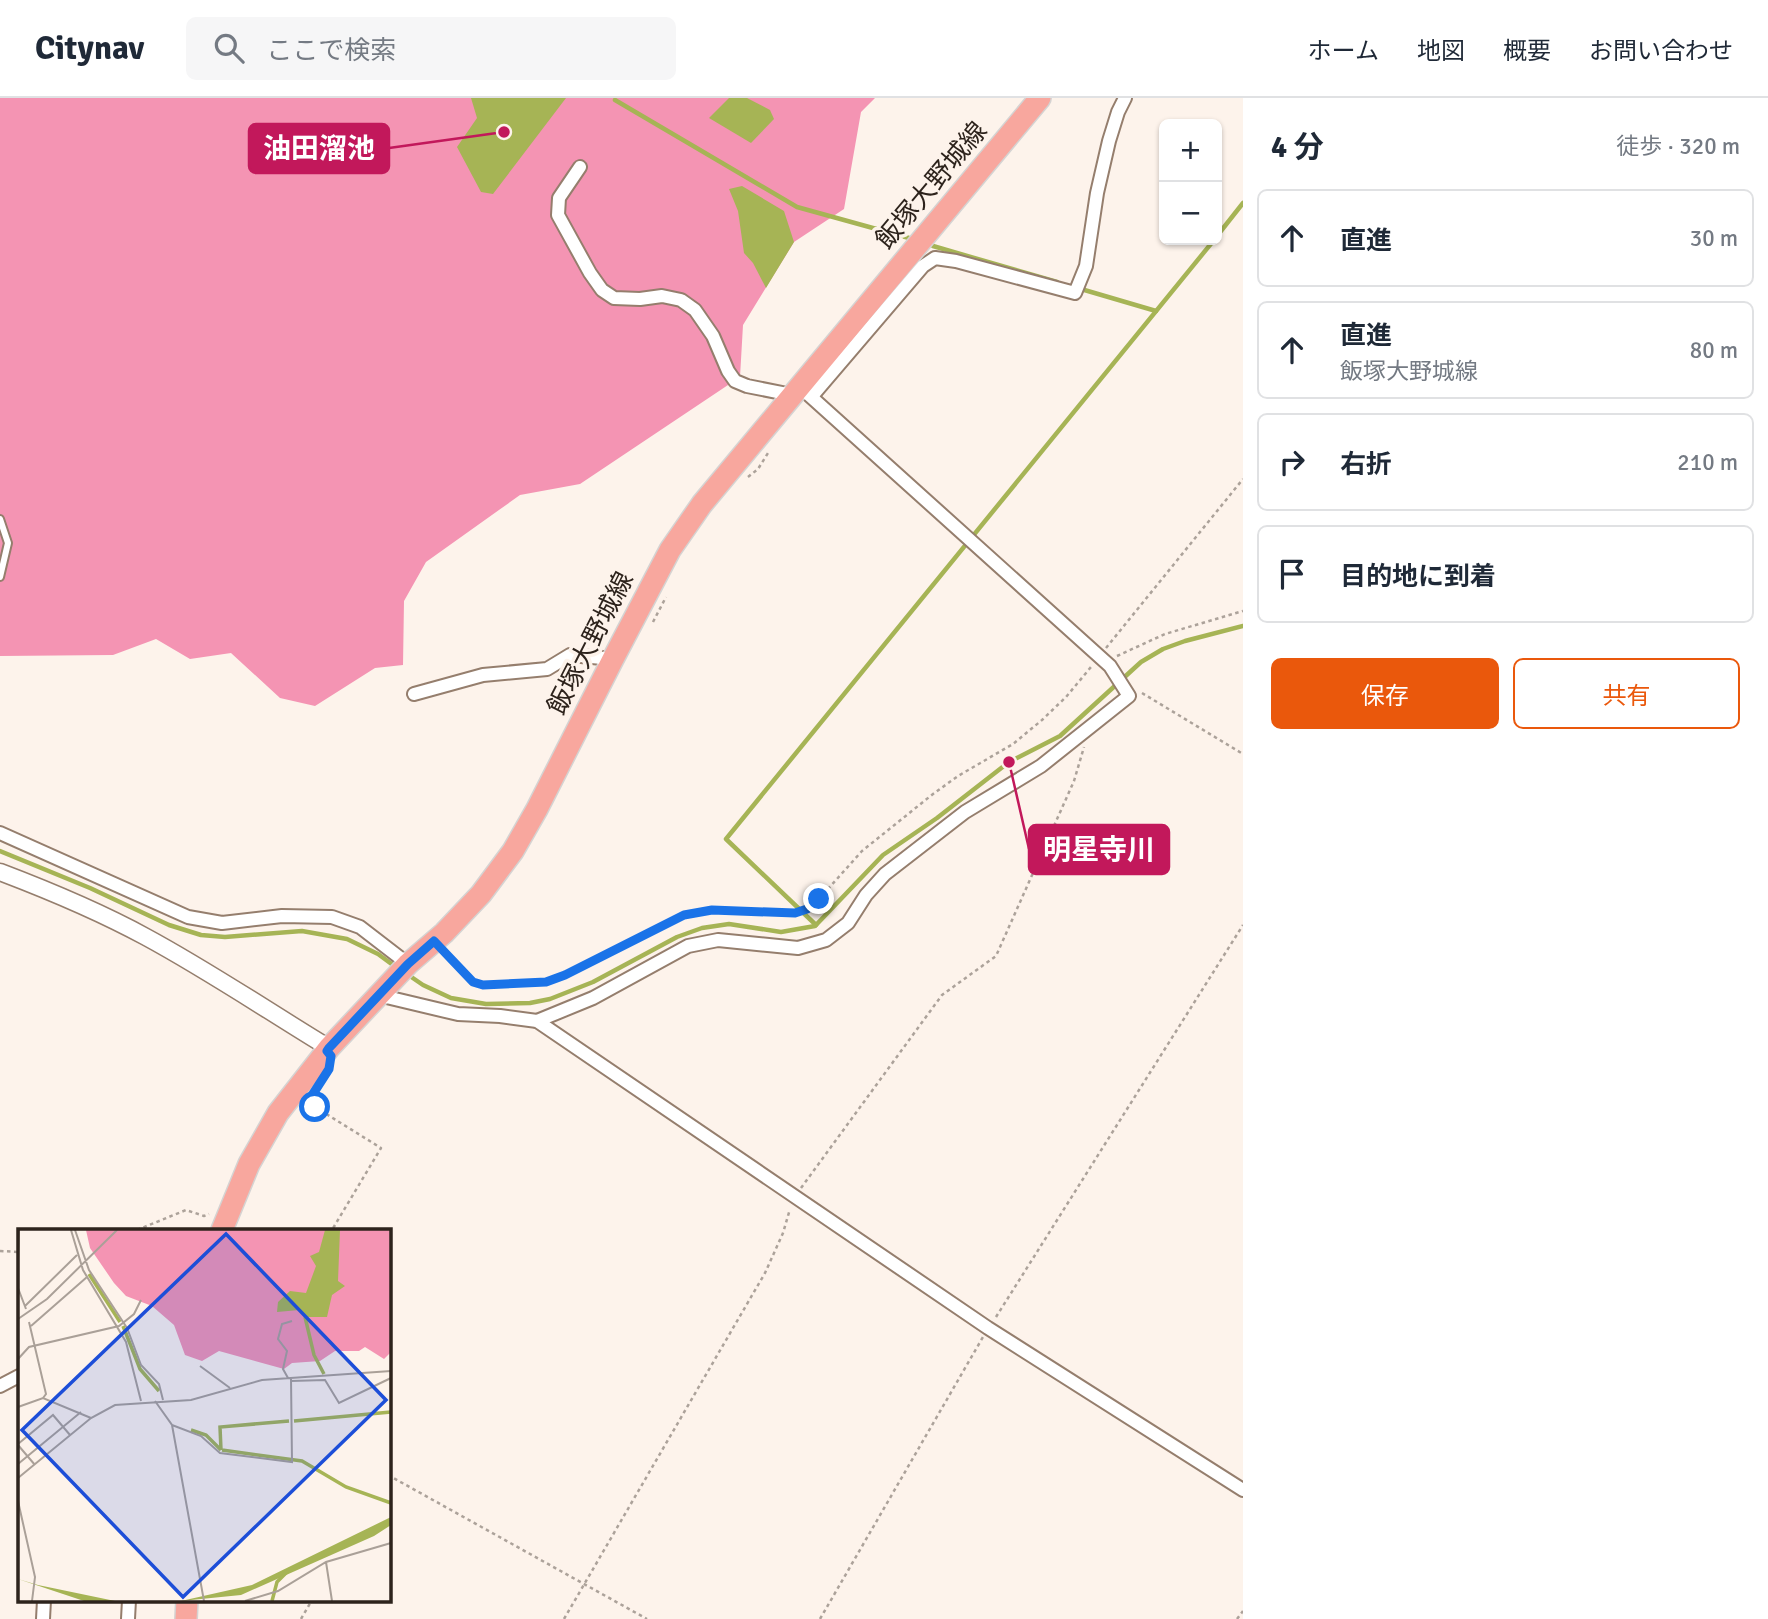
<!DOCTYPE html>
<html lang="ja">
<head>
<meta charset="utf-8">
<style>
	body { margin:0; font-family:Signika,"Noto Sans JP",sans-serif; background:#f6f6f7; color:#1f2937 }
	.controls { position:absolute; right:21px; top:21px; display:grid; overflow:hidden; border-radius:10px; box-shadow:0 2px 5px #0004 }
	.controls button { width:63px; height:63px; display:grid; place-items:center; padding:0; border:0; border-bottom:2px solid #e0e1e3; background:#fff; color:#1f2937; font:35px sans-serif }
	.stop { position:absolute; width:21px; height:21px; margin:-16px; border:5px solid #1a73e8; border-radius:50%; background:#fff }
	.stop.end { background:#1a73e8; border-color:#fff; box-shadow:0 2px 7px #0008 }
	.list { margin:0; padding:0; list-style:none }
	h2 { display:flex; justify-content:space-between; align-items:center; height:91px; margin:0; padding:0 28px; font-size:30px }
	h2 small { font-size:23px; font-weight:400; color:#747a83 }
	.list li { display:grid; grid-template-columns:46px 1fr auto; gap:21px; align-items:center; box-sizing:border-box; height:98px; margin:0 14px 14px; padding:0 14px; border:2px solid #e0e1e3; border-radius:10px }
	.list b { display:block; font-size:26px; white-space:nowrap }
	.list p { margin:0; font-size:23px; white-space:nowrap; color:#747a83 }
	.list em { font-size:23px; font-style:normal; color:#747a83 }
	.actions { display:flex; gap:14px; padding:21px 28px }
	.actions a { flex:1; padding:16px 0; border:2px solid #ea580c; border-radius:10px; text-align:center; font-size:24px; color:#ea580c }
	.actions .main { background:#ea580c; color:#fff }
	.icon { flex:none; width:38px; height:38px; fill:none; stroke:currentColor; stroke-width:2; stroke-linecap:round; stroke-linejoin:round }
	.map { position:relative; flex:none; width:1243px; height:1521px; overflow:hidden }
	header { display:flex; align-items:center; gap:42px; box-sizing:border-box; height:98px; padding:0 35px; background:#fff; border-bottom:2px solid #e0e1e3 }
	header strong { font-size:33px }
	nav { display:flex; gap:38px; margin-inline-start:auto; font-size:24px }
	.search { width:490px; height:63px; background:#f6f6f7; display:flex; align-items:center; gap:18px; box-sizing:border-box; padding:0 24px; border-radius:10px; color:#747a83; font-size:26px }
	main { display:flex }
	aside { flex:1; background:#fff }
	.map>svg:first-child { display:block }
	.forest { fill:#f494b3 }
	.water { fill:#a6b455 }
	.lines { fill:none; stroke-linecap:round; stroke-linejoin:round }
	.stream { stroke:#a6b455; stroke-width:4.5 }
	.service-casing { stroke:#957e6d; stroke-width:10 }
	.minor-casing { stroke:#957e6d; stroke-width:16 }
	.tertiary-casing { stroke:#957e6d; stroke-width:19 }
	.primary-casing { stroke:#d5d3d2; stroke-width:24 }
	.path { stroke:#aca29a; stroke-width:2.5; stroke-dasharray:3.5 3.5; stroke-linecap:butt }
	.service { stroke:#fff; stroke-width:6 }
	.minor { stroke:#fff; stroke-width:12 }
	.tertiary { stroke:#fff; stroke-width:16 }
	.primary { stroke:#f8a79e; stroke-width:21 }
	.route { stroke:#1a73e8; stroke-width:9 }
	.labels { text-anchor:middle; stroke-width:7; stroke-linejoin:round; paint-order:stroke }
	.street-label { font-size:26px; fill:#2d231c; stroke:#fdf3eb }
	.inset-river { fill:none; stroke:#a6b455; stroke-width:3.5 }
	.inset-road { fill:none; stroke:#aaa098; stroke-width:2 }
	.view { fill:#1d4ed8; fill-opacity:0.15; stroke:#1d4ed8; stroke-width:3.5 }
	.inset-edge { fill:none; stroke:#2d231c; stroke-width:3.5 }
	.leader { fill:none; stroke:#c2185b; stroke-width:2.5 }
	.callout-dot { fill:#c2185b; stroke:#fdf3eb; stroke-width:2.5 }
	.callout { fill:#c2185b; stroke:#c2185b; stroke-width:2.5 }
	.callout-label { font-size:28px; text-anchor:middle; font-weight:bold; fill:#fff }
</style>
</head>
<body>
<header>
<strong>Citynav</strong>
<div class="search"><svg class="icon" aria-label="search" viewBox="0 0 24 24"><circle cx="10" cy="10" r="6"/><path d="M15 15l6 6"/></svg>ここで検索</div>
<nav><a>ホーム</a><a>地図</a><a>概要</a><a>お問い合わせ</a></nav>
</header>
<main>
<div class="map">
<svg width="1243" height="1521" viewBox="0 0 1243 1521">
	<rect width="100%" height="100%" fill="#fdf3eb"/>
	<!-- forest -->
	<path class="forest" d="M0,0h875l-14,14 -17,97 -50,33 -51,83 -3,52 -160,107 -60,11 -94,67 -22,39 -1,64 -28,3 -60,38 -35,-8 -49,-45 -41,6 -34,-20 -43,16 -113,1z"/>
	<!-- water -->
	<g class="water">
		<path d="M471,0h95l-73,96 -12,-2 -24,-45 20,-29z"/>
		<path d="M729,0h18l23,12 4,9 -23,24 -42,-25z"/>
		<path d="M742,88l42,25 10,31 -28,46 -13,-25 -9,-10 -6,-42 -9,-22z"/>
	</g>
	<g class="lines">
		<!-- stream -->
		<g class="stream">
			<path d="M615,2l182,107 112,31"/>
			<path d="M1217,138l26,-33"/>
			<path d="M933,148l124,36"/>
			<path d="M1081,191l75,22"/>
			<path d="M0,753l90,37 79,37 32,10 24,2 77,-6 45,8 31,15 19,14"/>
			<path d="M816,827l-90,-86 488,-599"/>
			<path d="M816,827l67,-70 54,-37 72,-56 51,-26 81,-74 22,-13 22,-8 58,-15"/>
			<path d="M407,876l16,11 28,13 35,6 44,-1 20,-4 43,-17 84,-45 25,-9 27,-4 52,8 34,-6"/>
		</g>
		<defs>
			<path id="service" d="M0,421l8,24 -8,34"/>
			<g id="minor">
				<path d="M580,69l-21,31 -1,17 32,58 12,17 12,8 26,1 22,-3 19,4 14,10 18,26 15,35 7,10 12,5 45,9"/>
				<path d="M812,298l111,-130 12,-8 21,3 119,32 11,-27 11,-73 12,-52 9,-29 7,-14"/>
				<path d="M414,596l69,-19 64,-6 23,-14 43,4"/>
				<path d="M0,735l188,84 34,6 60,-7 50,1 28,10 48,37"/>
				<path d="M378,897l80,19 42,2 37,5 451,307 255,162"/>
				<path d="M537,923l56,-23 95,-52 30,-6 80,8 28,-8 22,-17 18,-28 19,-21 80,-62 76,-46 88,-70 -19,-30 -311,-280"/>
				<path d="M0,1288l19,-10"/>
				<path d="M43,1521l1,-19"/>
				<path d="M128,1521l1,-19"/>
			</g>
			<path id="tertiary" d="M0,774c50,19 100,40 146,65 63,34 122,74 183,111"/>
			<g id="primary">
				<path d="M222,1132l27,-66 29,-51 51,-65 79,-84 36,-31 37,-39 32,-43 24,-42 76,-150 57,-109 32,-46 338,-406"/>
				<path d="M186,1521l1,-19"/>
			</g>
		</defs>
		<!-- service casing -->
		<use href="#service" class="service-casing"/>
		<!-- minor casing -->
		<use href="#minor" class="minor-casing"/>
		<!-- tertiary casing -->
		<use href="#tertiary" class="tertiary-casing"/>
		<!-- primary casing -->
		<use href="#primary" class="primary-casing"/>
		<!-- path -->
		<g class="path">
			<path d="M748,379l10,-8 10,-16"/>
			<path d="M653,524l13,-25"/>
			<path d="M1106,550l137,-169"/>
			<path d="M1117,558l48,-22 78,-23"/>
			<path d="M1142,595l101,61"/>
			<path d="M446,855l27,29 10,4 63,-4 19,-7 119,-60 28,-5 83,3 12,-4 12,-10 43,-48 71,-57 25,-18 55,-32 29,-24 24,-23 25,-30"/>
			<path d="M312,1002l3,7 66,41 -49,82"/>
			<path d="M801,1090l141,-193 54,-39 78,-175 10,-34"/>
			<path d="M137,1132l49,-20 18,6 5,-2"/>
			<path d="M0,1153l19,1"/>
			<path d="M996,1219l247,-392"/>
			<path d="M388,1377l259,144"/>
			<path d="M301,1521l11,-19"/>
			<path d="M564,1521l201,-346 18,-40 7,-24"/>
			<path d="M820,1521l163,-282"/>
			<path d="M1237,1521l6,-8"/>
		</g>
		<!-- service -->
		<use href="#service" class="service"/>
		<!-- minor -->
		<use href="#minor" class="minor"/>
		<!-- tertiary -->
		<use href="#tertiary" class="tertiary"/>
		<!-- primary -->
		<use href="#primary" class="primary"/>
	</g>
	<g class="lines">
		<!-- route -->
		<path class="route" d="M315,1009l-3,-4 -1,-6 18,-28 2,-13 -4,-5 2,-3 79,-84 26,-23 39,41 10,3 63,-3 19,-7 119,-60 28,-5 83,3 12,-4 12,-10"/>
	</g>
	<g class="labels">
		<!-- street labels -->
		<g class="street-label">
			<text transform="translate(931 87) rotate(-50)" y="9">飯塚大野城線</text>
			<text transform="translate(590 545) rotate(-63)" y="9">飯塚大野城線</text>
		</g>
	</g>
	<!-- overview -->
	<g transform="translate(18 1131)">
		<rect width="373" height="373" fill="#fdf3eb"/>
		<path d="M68,1h305v122l-7,7 -19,-12 -6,4h-24l-15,10 -28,2 -8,6 -65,-18 -17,10 -17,-6 -11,-30 -22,-19 -26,-10 -12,-13 -24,-35z" fill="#f494b3"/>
		<path d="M307,1h15l-2,51 7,5 -13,9 -5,22h-22l-6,-7 -22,2 1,-10 12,-11 16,2 10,-27 -6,-10 9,-4zM373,288v8l-17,11 -133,59 -60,6 71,-16zM0,350l20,6 77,16h-31z" fill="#a6b455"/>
		<path class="inset-river" d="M71,45l31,48M287,88l9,38 10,19M105,97l17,43 19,22M276,192l97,-9M173,201l15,5 15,15M203,221l-1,-23 69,-6M204,221l80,11 44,26 45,16M254,372l5,-19 13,-13"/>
		<path class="inset-road" d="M53,1l12,40 43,72 15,59M57,1l14,40 38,58 14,37 18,19 4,16M0,30l1,-29M0,59l8,21M7,77l52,-51M0,90l29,-20 70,-69M11,93l17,72 -3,4M13,97l56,-49M0,130l11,-12 90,-21 15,-12 7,-14M182,137l30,22M270,149l-5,-9 4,-18 -9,-12 4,-15 10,-3M273,152l34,-1 14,23 52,-25M137,172l17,24 32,176M0,178l25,-9 48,20M154,196l29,11 19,17 72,9 -1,-84M0,215l35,-29 17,20M0,216l17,20M0,235l63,-52M0,249l73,-60 24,-13 76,-5 71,-20 129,-9M0,272l17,76 -3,24M308,333l6,39M227,372l33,-10 48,-29 65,-19"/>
		<path class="view" d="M208,5l160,166 -203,197 -161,-167z"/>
		<rect width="373" height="373" class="inset-edge"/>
	</g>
	<!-- callouts -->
	<path class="leader" d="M504 34L389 50M1009 664L1029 751"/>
	<g class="callout-dot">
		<circle cx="504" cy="34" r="7"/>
		<circle cx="1009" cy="664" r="7"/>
	</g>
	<g class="callout">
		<rect x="249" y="26" width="140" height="49" rx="7"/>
		<rect x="1029" y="727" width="140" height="49" rx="7"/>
	</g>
	<g class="callout-label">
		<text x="319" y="60">油田溜池</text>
		<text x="1099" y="761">明星寺川</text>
	</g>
</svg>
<div class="controls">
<button>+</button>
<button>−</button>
</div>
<div class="stop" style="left:315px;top:1009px"></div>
<div class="stop end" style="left:819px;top:801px"></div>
</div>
<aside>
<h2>4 分<small>徒歩 · 320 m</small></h2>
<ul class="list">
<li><svg class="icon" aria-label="ahead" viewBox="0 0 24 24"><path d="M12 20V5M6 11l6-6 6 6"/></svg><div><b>直進</b></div><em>30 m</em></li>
<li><svg class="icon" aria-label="ahead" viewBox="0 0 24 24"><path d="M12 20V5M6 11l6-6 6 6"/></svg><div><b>直進</b><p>飯塚大野城線</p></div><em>80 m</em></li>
<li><svg class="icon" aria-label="right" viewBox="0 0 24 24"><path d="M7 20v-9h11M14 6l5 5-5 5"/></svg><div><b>右折</b></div><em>210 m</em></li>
<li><svg class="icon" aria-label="arrive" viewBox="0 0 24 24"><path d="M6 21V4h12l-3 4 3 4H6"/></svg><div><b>目的地に到着</b></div></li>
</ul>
<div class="actions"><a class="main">保存</a><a>共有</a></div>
</aside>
</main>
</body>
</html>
